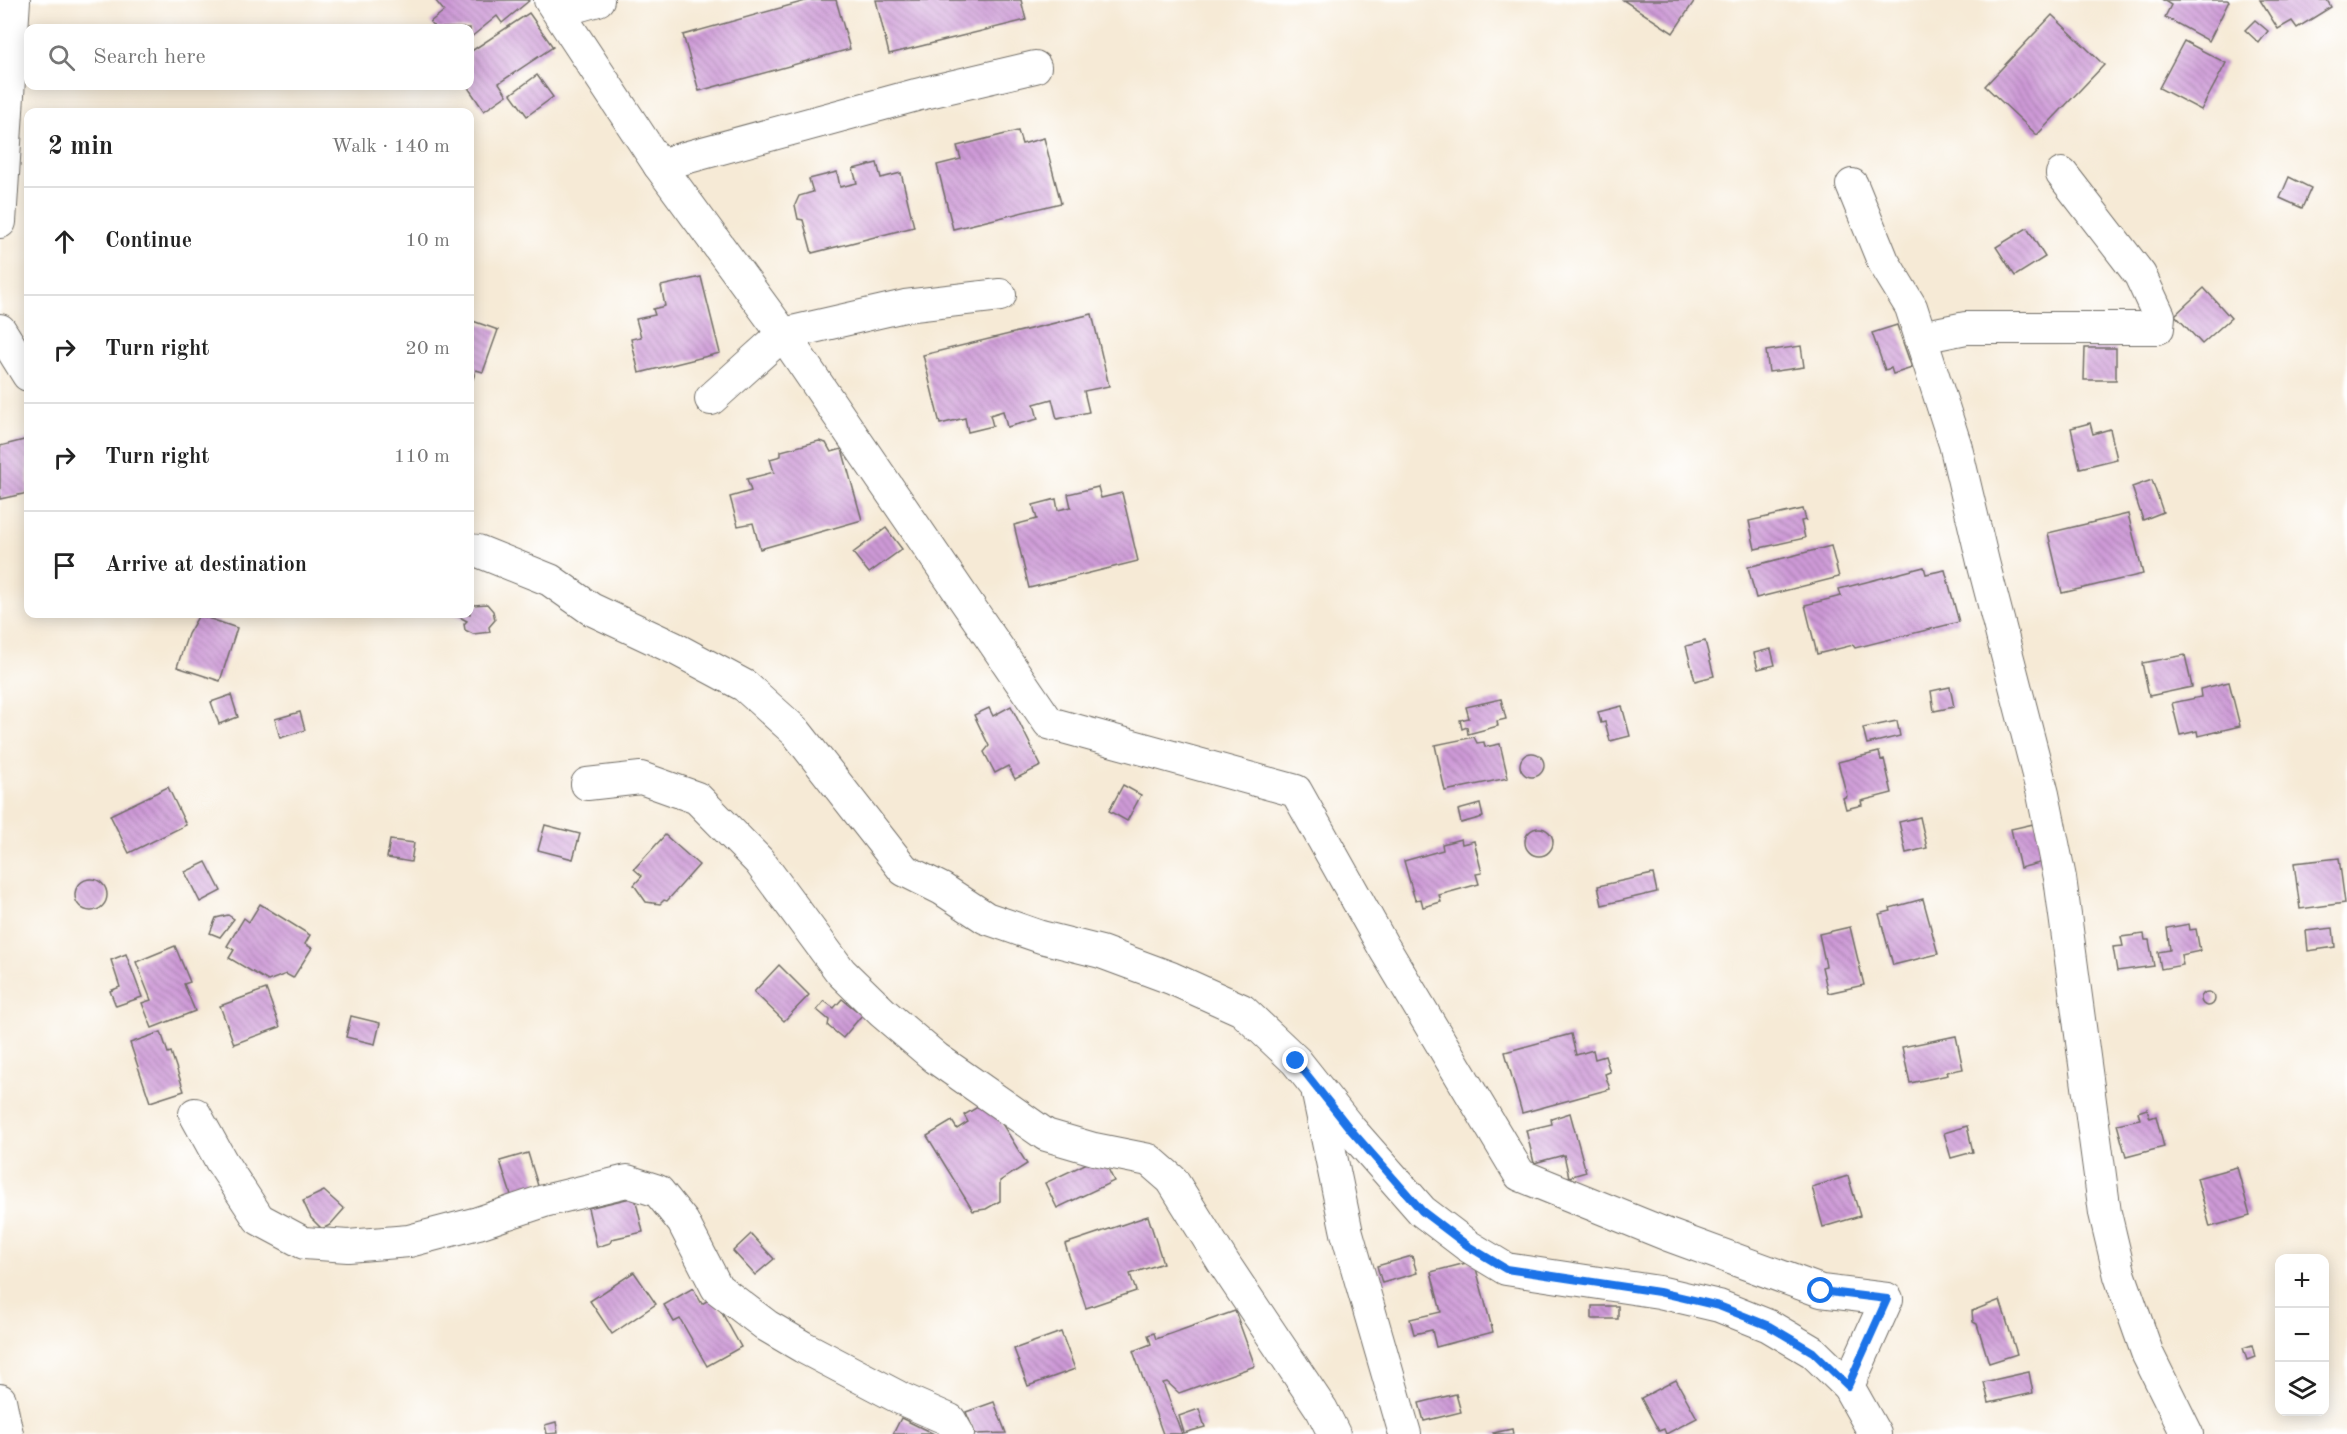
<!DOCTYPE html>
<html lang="en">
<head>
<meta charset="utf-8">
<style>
	body { margin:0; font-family:"Old Standard TT",serif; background:#f6f6f6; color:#222 }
	.controls { position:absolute; right:18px; bottom:18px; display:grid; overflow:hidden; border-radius:12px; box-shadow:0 3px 15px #0003 }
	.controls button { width:54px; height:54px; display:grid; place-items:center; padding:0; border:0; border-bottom:2px solid #e0e0e0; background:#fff; color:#222; font:30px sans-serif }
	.stop { position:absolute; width:18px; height:18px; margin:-14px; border:4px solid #1a73e8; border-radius:50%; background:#fff }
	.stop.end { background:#1a73e8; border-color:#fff; box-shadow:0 2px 6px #0008 }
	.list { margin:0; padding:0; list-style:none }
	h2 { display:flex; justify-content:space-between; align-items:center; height:78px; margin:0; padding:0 24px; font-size:26px }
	h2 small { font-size:20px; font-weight:400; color:#767676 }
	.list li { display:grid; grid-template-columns:39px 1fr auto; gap:18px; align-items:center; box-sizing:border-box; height:108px; padding:0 24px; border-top:2px solid #e0e0e0 }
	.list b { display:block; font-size:22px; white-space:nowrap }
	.list em { font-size:20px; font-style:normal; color:#767676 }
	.icon { flex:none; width:33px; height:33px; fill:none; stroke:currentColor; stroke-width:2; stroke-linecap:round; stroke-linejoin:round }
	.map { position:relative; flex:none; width:2347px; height:1434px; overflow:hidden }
	.search { position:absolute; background:#fff; box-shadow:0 3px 15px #0003; left:24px; top:24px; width:450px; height:66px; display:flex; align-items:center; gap:15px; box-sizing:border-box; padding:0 21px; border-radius:12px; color:#767676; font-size:22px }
	.panel { position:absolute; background:#fff; box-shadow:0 3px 15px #0003; left:24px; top:108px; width:450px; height:510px; border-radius:12px }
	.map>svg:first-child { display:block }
	.building { fill:url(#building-back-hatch) }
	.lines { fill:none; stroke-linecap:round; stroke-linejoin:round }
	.street-casing { stroke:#726e67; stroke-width:34 }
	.street { stroke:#fff; stroke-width:32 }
	.route { stroke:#1a73e8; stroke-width:8 }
</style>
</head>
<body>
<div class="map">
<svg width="2347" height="1434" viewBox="0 0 2347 1434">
	<defs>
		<pattern id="building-back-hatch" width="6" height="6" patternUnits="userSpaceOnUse" patternTransform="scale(1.5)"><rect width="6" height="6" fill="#ce9ad7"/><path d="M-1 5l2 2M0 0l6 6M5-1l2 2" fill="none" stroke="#a77eaf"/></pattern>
	</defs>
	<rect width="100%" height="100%" fill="#fff"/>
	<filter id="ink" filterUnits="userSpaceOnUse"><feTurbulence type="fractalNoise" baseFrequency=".0167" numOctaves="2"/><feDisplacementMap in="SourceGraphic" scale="12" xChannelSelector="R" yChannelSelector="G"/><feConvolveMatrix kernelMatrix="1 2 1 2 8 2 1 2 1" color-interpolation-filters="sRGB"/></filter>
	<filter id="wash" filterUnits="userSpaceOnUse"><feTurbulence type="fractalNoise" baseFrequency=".008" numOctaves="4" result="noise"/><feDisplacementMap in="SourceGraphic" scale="24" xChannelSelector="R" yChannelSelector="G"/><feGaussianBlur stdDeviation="1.35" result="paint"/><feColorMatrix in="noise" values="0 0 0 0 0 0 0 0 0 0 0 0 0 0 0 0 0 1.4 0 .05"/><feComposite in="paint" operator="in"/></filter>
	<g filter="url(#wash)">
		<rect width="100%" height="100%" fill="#f6ead6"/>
		<g id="blocks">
			<!-- building -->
			<g class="building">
				<path d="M435,0h95l-28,23 -5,-7 -27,22v-10h-35l-5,-6 14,-11z"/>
				<path d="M809,0h27l14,49 -151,42 -16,-56z"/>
				<path d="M876,0h145l5,20 -137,34z"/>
				<path d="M1623,0h72l-22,33z"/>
				<path d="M2163,0h64l2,1 -20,40 -44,-24 6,-12z"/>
				<path d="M2260,0h67l4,7 -34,21 -5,-7 -14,8z"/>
				<path d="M529,13l24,34 -54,36 8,12 -23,16 -17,-25h3v-34z"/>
				<path d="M2052,15l52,50 -67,70 -52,-49z"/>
				<path d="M2255,20l13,11 -9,12 -14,-13z"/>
				<path d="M2184,41l42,22 -25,47 -42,-22z"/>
				<path d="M537,75l16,22 -26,19 -16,-22z"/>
				<path d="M1018,131l4,13 22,-6 17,65 -108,26 -16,-64 24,-6 -4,-13z"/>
				<path d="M877,163l4,15 20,-5 13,54 -102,26 -9,-33 -5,-1 -3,-14 4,-9 14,-4 -4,-13 28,-7 3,15 17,-4 -4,-14z"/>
				<path d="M2289,177l22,11 -9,20 -22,-10z"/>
				<path d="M2027,228l18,29 -30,19 -19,-29z"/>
				<path d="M701,277l19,76 -81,20 -8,-34 10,-2 -5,-18 19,-4 -2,-6 12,-3 -4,-20z"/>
				<path d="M2204,288l27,30 -29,26 -27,-29z"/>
				<path d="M1092,314l17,72 -25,5 5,21 -32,7 -5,-20 -18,5 4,15 -31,8 -4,-16 -13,4 3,11 -25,6 -3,-14 -25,6 -17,-69z"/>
				<path d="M470,320l28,10 -15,42 -7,-2 -3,9 -3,-2z"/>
				<path d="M1897,325l15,43 -19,6 -2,-6 -6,2 -13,-37z"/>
				<path d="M1801,346l3,21 -35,5 -3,-21z"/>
				<path d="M2085,348h31v32h-32z"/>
				<path d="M2090,423l3,11 17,-5 7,30 -37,9 -9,-40z"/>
				<path d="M28,439v54l-28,6v-53z"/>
				<path d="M819,441l7,2 5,9 11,-3 20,71 -102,29 -7,-26 -15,3 -8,-29 21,-6 -4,-12 27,-7 -4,-13 11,-3v-5z"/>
				<path d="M2152,480l11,32 -20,8 -11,-33z"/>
				<path d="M1098,487l3,11 21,-5 16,68 -109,27 -15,-63 23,-6 -4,-14 23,-6 2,11 13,-3 -3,-13z"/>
				<path d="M1803,509l3,11 -5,1 4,17 -50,11 -6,-28z"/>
				<path d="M2128,514l15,60 -81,19 -14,-60z"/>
				<path d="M886,528l16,21 -33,24 -16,-20z"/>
				<path d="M1831,546l8,31 -83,21 -8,-31z"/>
				<path d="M1924,567l2,7 19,-4 14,52 -104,26 -2,-3 -36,9 -12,-49 36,-9 -2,-7z"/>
				<path d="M470,602l4,3 13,-1 6,7 2,9 -6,7 1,5 -17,2 -8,-4 -1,-6 3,-3 -13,-7h16z"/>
				<path d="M199,615l38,13 -17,53 -43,-14 11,-33z"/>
				<path d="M1705,641l9,35 -19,5 -9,-35z"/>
				<path d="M1771,649l4,16 -17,4 -4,-16z"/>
				<path d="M2185,655l7,32 -43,9 -7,-33z"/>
				<path d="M2229,682l11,44 -42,10 -1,-5 -17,4 -8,-32 29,-6 -1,-8z"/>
				<path d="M1950,687l4,20 -20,4 -3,-20z"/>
				<path d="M231,695l7,22 -19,7 -8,-22z"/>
				<path d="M1501,699l5,20 -9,2 1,5 -30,8 -1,-7 -5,2 -2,-9 9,-2 -3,-11z"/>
				<path d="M1011,706l30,60 -26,13 -7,-13 -13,7 -11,-21 5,-6 -15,-31 15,-7 4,8z"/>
				<path d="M1622,706l8,30 -20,5 -5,-19 -4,1 -3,-11z"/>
				<path d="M300,712l5,18 -25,8 -5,-19z"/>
				<path d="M1897,721l3,15 -33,8 -4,-16z"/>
				<path d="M1474,737l3,6 7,-1 1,5 15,-3 8,34 -63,13 -10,-46z"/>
				<path d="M1879,752l2,8 3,-1 8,34 -31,8 1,4 -16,4 -3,-11 4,-2 -9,-34z"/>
				<circle cx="1532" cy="765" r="12"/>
				<path d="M1123,785l18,10 -14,26 -18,-10z"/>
				<path d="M168,787l18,38 -57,28 -19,-38z"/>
				<path d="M1480,804l3,13 -22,6 -3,-13z"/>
				<path d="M1920,817l7,31 -21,5 -7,-31z"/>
				<path d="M2038,823l9,38 -27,7 -9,-39z"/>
				<path d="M545,825l35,9 -7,25 -35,-9z"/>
				<circle cx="1539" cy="842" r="14"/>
				<path d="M665,835l34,30 -32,36 -3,-1 -4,4 -14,-2 -12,-17 8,-9 -8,-7z"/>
				<path d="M1461,839l1,5 12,-3 8,32 -6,1 3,10 -40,11 2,7 -18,5 -2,-8 -6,1 -11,-39 39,-11 -1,-6z"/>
				<path d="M390,840l24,3 -3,19 -24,-4z"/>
				<path d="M2339,858l6,45 -45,6 -6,-46z"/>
				<path d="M206,862l15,29 -21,11 -15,-30z"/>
				<path d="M1653,874l4,18 -55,13 -4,-19z"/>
				<circle cx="91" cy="895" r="16"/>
				<path d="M1923,899l15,55 -45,11 -14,-51 12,-3 -1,-3z"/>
				<path d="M260,904l50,31 -5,9 7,4 -19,30 -7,-4 -18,7 -39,-23 5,-8 -7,-4 17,-28 5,4z"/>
				<path d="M228,915l6,4 -14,18 -10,-4 6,-15z"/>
				<path d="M2189,924l1,6 6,-1 4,22 -19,4 2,10 -22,4 -3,-17 12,-2 -3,-22z"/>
				<path d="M1850,927l14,58 -36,8 -6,-26 4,-1 -7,-32z"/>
				<path d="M2333,928l2,19 -27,4 -2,-20z"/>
				<path d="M2144,934l1,6h4l5,26 -37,5 -4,-24 10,-1 -2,-9z"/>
				<path d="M175,946l15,36 -6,2 11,27 -43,17 -10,-25 9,-3 -15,-38z"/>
				<path d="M126,954l16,43 -26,9 -6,-15 10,-4 -9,-27z"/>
				<path d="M779,965l30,30 -25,26 -30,-29z"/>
				<path d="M266,989l14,38 -46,17 -14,-38z"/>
				<circle cx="2208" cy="999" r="7"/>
				<path d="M842,999l20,16 -19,23 -15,-12 1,-6 -12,-10 7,-9 10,7z"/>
				<path d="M351,1016l29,7 -5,21 -29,-7z"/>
				<path d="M161,1032l7,21 3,-1 13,39 -34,11 -20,-59z"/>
				<path d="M1571,1034l5,21 17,-5 2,9 10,-3 5,16 -5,2 5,15 -88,24 -17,-61z"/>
				<path d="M1956,1036l7,33 -16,3 1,3 -38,8 -8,-36z"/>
				<path d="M988,1101l39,63 -27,17v20l-14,8 -13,2 -46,-75 25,-15 5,8 11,-7 -4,-7z"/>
				<path d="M2147,1109l3,9 6,-2 8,31 -38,10 -9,-33 23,-5 -2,-7z"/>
				<path d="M1570,1113l16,59 -17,5 -5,-22 -30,8 -8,-33 26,-6 -1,-5z"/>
				<path d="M1967,1126l6,26 -22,6 -7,-25z"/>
				<path d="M528,1153l11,36 -27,9 -12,-37z"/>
				<path d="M1102,1156l12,25 -57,27 -12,-25z"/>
				<path d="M2237,1167l13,49 -40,11 -13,-49z"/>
				<path d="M1848,1176l12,40 -37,11 -11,-40z"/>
				<path d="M324,1191l20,18 -14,16 -8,4 -11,-11 -8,-17z"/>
				<path d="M635,1197l8,35 -31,7 -2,4 -13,4 -9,-39z"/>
				<path d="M1148,1216l15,47 -33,11 6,17 -50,17 -21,-64z"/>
				<path d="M751,1234l23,25 -19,16 -22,-24z"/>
				<path d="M1412,1256l5,17 -35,10 -5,-17z"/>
				<path d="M1474,1261l19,71 -57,15 -4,-17 -18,4 -4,-15 31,-7 -10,-40z"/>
				<path d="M634,1272l22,32 -44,30 -22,-33z"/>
				<path d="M693,1288l9,16 11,-7 28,50 -34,19 -27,-47 -6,3 -10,-17z"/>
				<path d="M2000,1300l17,54 -28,9 -12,-39 -4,-2 -1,-11z"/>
				<rect x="1592" y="1306" width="26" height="13"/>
				<path d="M1235,1311l20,55 -76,27 -12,-11 -4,1 19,51h-19l-30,-83 18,-7 -3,-9 6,-2 2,6z"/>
				<path d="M1061,1332l14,37 -47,17 -14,-37z"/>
				<path d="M2252,1345l3,12 -8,3 -4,-12z"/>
				<path d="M2029,1372l4,21 -44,10 -5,-21z"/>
				<path d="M1676,1380l21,38 -31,16 -2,-5 -5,2 -18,-33z"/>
				<path d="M1456,1394l5,18 -37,9 -5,-18z"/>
				<path d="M994,1402l12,31 -31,1 -9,-22z"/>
				<path d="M1199,1409l6,18 -21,6 -5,-17z"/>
				<path d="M901,1418l33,16h-41z"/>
				<path d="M556,1422l2,11 -11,1 -2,-9z"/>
				<path d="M1512,1429l1,5h-19l-1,-1z"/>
			</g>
		</g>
	</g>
	<g filter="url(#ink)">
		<use href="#blocks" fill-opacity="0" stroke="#726e67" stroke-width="1.5"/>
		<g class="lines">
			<defs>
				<g id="street">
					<path d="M550,0l109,165 124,169 266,389 247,68 87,155 137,229 148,60 153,56 66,8 -39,87"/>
					<path d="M559,11l39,-11"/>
					<path d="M659,165l257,-70 119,-28"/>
					<path d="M1852,185l31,76 28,46 44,137 28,118 60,232 17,84 45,335 15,63 28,79 39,79"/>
					<path d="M0,222l14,-222"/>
					<path d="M0,330l28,45"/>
					<path d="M1921,337l45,-9h192l1,-12 -19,-41 -78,-101"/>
					<path d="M711,399l72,-65 122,-28 95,-11"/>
					<path d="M470,550l8,1 72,29 41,29 83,39 71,38 51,46 108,138 38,19 44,29 55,19 60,15 70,26 71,32 54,51 54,68 72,82 46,35 38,23 153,23 60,14 50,20 44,26 35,34 27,48"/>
					<path d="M587,784l54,-6 56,20 62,63 82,111 41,40 54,46 110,77 48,14 55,11 23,20 51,82 99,148 12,24"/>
					<path d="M1318,1094l29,139 58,201"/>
					<path d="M195,1114l26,47 38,58 45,24 44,3 61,-5 69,-18 66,-22 83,-20 31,10 25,31 34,66 50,38 36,21 99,52 48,21 8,14"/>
					<path d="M0,1400l7,34"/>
				</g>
			</defs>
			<!-- street casing -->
			<use href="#street" class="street-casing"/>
			<!-- street -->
			<use href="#street" class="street"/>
		</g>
	</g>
	<g class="lines" filter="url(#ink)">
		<!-- route -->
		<path class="route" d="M1296,1061l54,68 72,82 46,35 38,23 153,23 60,14 50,20 44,26 35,34 39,-87 -66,-8"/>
	</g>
</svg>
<div class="controls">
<button>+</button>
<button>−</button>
<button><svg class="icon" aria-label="layers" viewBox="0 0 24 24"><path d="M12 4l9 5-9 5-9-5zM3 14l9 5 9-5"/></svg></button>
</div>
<div class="stop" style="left:1821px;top:1291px"></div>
<div class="stop end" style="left:1296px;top:1061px"></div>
<div class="search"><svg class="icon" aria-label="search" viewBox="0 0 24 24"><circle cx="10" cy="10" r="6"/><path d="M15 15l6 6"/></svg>Search here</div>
<section class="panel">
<h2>2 min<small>Walk · 140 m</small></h2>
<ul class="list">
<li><svg class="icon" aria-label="ahead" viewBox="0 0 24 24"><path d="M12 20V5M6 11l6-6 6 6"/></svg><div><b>Continue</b></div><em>10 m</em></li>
<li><svg class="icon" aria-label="right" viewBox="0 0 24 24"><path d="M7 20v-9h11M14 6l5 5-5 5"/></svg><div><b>Turn right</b></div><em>20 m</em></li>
<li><svg class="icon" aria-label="right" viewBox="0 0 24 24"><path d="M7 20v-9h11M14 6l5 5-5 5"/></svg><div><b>Turn right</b></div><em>110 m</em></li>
<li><svg class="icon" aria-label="arrive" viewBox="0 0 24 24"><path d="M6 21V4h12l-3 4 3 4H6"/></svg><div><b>Arrive at destination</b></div></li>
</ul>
</section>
</div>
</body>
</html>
